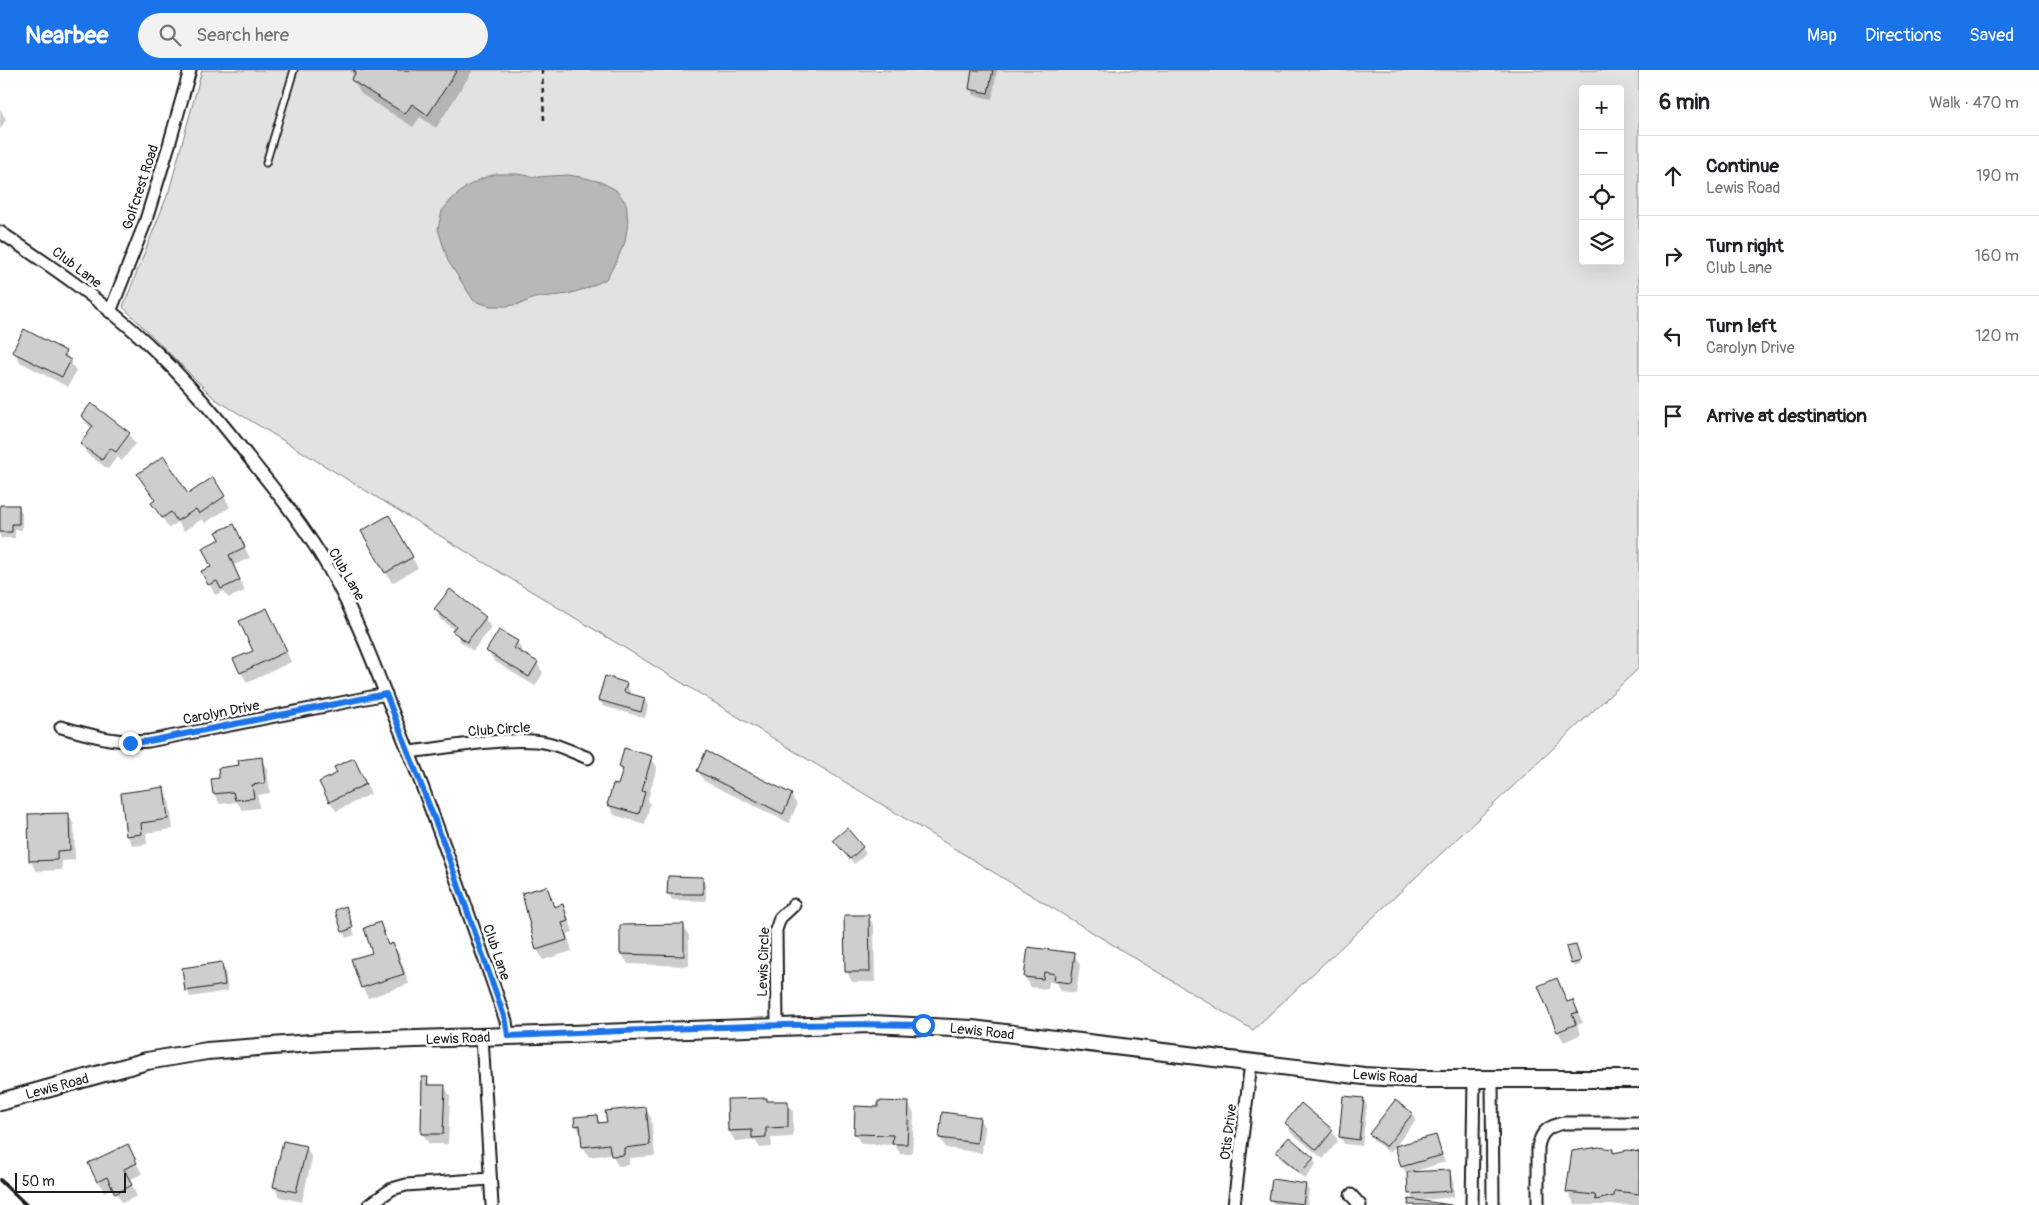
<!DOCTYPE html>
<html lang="en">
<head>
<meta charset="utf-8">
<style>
	body { margin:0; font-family:Pangolin,sans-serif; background:#f2f2f2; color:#202124 }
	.controls { position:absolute; right:15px; top:15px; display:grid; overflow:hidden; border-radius:5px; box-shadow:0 5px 20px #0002 }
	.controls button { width:45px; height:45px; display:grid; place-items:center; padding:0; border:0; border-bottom:1px solid #e0e0e0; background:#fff; color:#202124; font:25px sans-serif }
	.scale { position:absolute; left:15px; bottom:12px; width:111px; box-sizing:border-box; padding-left:5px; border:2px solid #1c1c1c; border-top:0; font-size:14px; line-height:18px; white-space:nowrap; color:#1c1c1c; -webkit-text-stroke:4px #fff; paint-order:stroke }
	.stop { position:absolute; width:15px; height:15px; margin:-11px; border:4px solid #1a73e8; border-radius:50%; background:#fff }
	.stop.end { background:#1a73e8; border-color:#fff; box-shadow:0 1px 5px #0008 }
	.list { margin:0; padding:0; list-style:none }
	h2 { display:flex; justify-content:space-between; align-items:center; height:65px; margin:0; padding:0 20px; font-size:21px }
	h2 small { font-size:16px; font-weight:400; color:#757577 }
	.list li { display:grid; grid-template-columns:32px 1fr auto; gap:15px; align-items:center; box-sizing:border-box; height:80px; padding:0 20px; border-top:1px solid #e0e0e0 }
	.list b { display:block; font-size:19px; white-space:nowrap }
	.list p { margin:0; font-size:16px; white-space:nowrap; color:#757577 }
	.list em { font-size:16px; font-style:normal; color:#757577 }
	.icon { flex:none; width:28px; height:28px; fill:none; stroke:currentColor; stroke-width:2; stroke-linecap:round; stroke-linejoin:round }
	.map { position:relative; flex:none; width:1639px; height:1135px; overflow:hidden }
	header { display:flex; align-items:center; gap:30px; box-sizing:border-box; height:70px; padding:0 25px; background:#1a73e8; color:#fff }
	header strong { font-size:24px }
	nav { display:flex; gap:28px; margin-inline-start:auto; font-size:18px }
	.search { width:350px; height:45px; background:#f2f2f2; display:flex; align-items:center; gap:12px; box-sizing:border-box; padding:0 18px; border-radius:28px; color:#757577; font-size:19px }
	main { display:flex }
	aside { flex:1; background:#fff }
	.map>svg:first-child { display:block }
	.green { fill:#e2e2e2; stroke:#7f7f7f; fill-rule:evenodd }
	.water { fill:#b8b8b8; stroke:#7a7a7a }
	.shadow { fill:#0003 }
	.building { fill:#cecece; stroke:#1c1c1c }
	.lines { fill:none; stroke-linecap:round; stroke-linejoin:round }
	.lane-casing { stroke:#1c1c1c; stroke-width:9 }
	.street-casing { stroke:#1c1c1c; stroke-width:15 }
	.secondary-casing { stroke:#1c1c1c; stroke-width:20 }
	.path { stroke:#1c1c1c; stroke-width:2.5; stroke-dasharray:5 4; stroke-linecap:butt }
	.lane { stroke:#fff; stroke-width:5.5 }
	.street { stroke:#fff; stroke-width:11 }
	.secondary { stroke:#fff; stroke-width:16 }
	.rail { stroke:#1c1c1c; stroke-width:4 }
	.route { stroke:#1a73e8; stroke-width:6 }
	.labels { text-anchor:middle; stroke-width:5; stroke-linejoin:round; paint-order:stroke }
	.street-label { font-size:14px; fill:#1c1c1c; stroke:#fff }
</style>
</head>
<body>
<header>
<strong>Nearbee</strong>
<div class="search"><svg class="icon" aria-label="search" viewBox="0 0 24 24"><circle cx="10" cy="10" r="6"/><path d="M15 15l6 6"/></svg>Search here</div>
<nav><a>Map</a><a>Directions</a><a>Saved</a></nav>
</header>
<main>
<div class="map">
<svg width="1639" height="1135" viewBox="0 0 1639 1135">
	<rect width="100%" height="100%" fill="#fff"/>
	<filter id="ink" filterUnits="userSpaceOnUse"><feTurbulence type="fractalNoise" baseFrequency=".02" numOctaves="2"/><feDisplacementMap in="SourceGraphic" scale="10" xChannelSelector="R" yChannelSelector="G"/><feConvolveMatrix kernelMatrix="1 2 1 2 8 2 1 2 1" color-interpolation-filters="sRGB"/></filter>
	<g filter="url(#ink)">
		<!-- green -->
		<path class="green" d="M202,0h1437v598l-386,362 -1038,-631 -92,-92 46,-116zM1583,19h37v172h-37z"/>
		<!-- water -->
		<path class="water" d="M496,104h21l19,3 32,-2 13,2 20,5 15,8 10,13 2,19 -3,20 -9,20 -10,17 -18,9 -20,6 -34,4 -14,6 -13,2h-17l-16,-5 -26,-40 -10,-32 4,-18 9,-11 15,-13 17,-9z"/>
		<!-- shadow -->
		<g class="shadow">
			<path d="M350,0h123l-37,58 -16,-11 -7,10 -52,-33 -8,-14 1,-3z"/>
			<path d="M974,0h23l-5,29 -18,-4 -4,-7z"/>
			<path d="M0,39l6,10 -6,11z"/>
			<path d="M14,282h51l11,19 -8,16 -48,-25z"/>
			<path d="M82,347l47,17 6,10 -13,17 -5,-4 -9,12 -21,-15 -5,-10 10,-14z"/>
			<path d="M145,414l43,11 36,1 6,11 -25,16 -3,-4 -18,12 -6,-9 -9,6 -10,-15 -3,-12z"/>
			<path d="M0,436h19l3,7v17h-7v8h-15z"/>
			<path d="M388,447l30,51 -26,15 -29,-51z"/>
			<path d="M234,456l16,32 -16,7 11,26 -17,7 -4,-7 -9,4 -12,-23 9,-5 9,-27z"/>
			<path d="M436,540l49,8 6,10 -18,23 -13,-10 -5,-11 -13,-10z"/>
			<path d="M273,550l18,42 -44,21 -6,-11z"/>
			<path d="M517,572l6,10 -1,2 15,9 6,10 -8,13 -41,-25 -6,-10z"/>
			<path d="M626,614l4,7 -1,3 15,5 4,7 -3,12 -42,-12 -4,-7z"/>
			<path d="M651,687l6,10 -9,32 2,5 -5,20 -31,-9 -5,-10 10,-18 4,-15 -3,-5z"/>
			<path d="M261,689l6,10 3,24 -12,2 1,13 -17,2 -5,-8 -17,2 -6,-10 -2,-14 9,-1 19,-13z"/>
			<path d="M354,689l17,35 -35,17 -6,-10 9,-27z"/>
			<path d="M698,701l93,24 6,10 -8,18 -85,-42z"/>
			<path d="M163,719l6,10 4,30 -27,4 1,11 -14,2 -6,-11z"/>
			<path d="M68,744l6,11 1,35 -13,1v9l-26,1 -6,-11z"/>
			<path d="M835,770l27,7 4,7 -12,10z"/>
			<path d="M702,808l4,7v16l-34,-1 -3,-6z"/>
			<path d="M547,817l9,20 6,-2 6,11 5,16 -6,2 5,17 -29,9 -6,-11z"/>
			<path d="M345,838l10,27 -9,3 -3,-7z"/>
			<path d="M868,846l6,10 1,56h-23l-5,-10z"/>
			<path d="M379,854l10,21 4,-1 6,10 10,30 -41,14 -6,-11 11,-34z"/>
			<path d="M683,855l6,11v30l-61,-2 -6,-10z"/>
			<path d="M1568,878l9,1 4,15 -7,3z"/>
			<path d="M1074,884l6,11 -4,28 -15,-2 -4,-8 -8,-1 -1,7 -17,-2 -6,-10z"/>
			<path d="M221,894l4,6 3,21 -38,6 -3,-7z"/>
			<path d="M1557,909l11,24 5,-2 10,22 -6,2 4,9 -17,8 -6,-10z"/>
			<path d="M427,1009l4,7h13l6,10 -2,48h-19l-6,-10z"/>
			<path d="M766,1029l2,3h19l6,10v25l-22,1 1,9 -12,1 -5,-8 -20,1 -6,-10z"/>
			<path d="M1363,1029l4,7 -5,40 -18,-2 -4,-7z"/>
			<path d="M908,1033l6,11 -2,40h-12l-5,-9 -34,-1 -6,-10 1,-27 23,1z"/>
			<path d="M645,1038l6,10 4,38 -26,2v7l-11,1 -6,-12 -23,3 -6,-11 -1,-10 -6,-11 20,-9 5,8 7,-1z"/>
			<path d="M1412,1044l4,6 -26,33 -16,-12 -4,-7z"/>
			<path d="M979,1048l6,10 -3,25 -36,-5 -6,-10z"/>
			<path d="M1286,1053l46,8 6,10 -15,18 -31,-26z"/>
			<path d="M1435,1066l10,26 -36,11 40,-2 4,6 1,20 -40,4 -4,-8 -1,-21 -3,1 -4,-7z"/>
			<path d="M306,1077l6,11 -10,44 -22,-5 -6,-10z"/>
			<path d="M1612,1080l2,4 25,-1v52h-64l-7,-13z"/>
			<path d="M1278,1082l35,6 3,7 -11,14 -24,-20z"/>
			<path d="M133,1086l9,18 -13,6 8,16 -15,7 -9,-16 -9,5 -14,-28z"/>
			<path d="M1305,1115l4,6 -2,14h-33l-3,-6z"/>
		</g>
		<!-- building -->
		<g class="building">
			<path d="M353,0h104l-29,45 -16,-11 -7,10 -54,-34 5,-8z"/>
			<path d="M972,0h21l-5,23 -19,-4z"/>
			<path d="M24,259l42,22 -2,5 7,4 -9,17 -50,-25z"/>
			<path d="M91,333l39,30 -14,19 -6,-4 -8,12 -22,-16 13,-18 -12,-10z"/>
			<path d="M164,386l24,38 25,-17 12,19 -26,18 -3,-5 -19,12 -6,-9 -9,6 -11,-15 4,-3 -18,-26z"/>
			<path d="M0,435h19v19h-7v8h-12z"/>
			<path d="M389,445l24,42 -28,16 -24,-42z"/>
			<path d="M234,454l11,23 -16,8 11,25 -19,9 -4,-8 -9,4 -7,-14 10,-4 -9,-19 18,-9 -4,-7z"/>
			<path d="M450,519l36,28 -19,25 -15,-11 4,-5 -22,-17z"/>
			<path d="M267,538l20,43 -47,22 -7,-14 20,-8 -14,-30z"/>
			<path d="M499,560l19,11 -4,7 24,14 -9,15 -43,-26z"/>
			<path d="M605,606l22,7 -3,9 21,6 -4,14 -43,-12z"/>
			<path d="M624,678l28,8 -10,35 3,1 -6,22 -32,-9 6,-21 5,1 5,-16 -4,-2z"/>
			<path d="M706,681l86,43 -9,20 -86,-43z"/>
			<path d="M262,687l3,26 -13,2 2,13 -19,2 -2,-8 -20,2 -2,-15 8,-1 -1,-10 21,-3 -1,-5z"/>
			<path d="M354,688l12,26 -37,18 -10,-20 18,-9 -3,-6z"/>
			<path d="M164,717l4,32 -27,4 1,11 -16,2 -5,-43z"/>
			<path d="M69,743l1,37 -13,1v9l-28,1 -1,-47z"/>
			<path d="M847,758l16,19 -13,12 -17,-19z"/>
			<path d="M668,806l35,1v17h-36z"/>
			<path d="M547,816l7,21 9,-3 5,17 -6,2 5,17 -31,10 -14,-57z"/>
			<path d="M346,836l7,22 -11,4 -7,-22z"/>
			<path d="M844,845h25l1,57h-25z"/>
			<path d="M380,852l8,23 5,-2 11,31 -43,14 -10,-29 21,-6 -8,-25z"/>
			<path d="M684,854v32l-64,-2v-29z"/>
			<path d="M1576,875l5,16 -10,3 -5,-17z"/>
			<path d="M1028,877l47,6 -4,30 -17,-2 1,-7 -11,-2 -1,7 -19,-2z"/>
			<path d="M222,892l3,23 -40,6 -3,-23z"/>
			<path d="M1557,908l10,24 6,-2 5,12 -6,2 4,10 -19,8 -19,-46z"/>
			<path d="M422,1007h6l-1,8h18l-2,49h-22z"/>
			<path d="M1343,1026l21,2 -5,42 -20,-3z"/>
			<path d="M767,1028v3h21v26l-22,1v9l-14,1v-8l-24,1 -1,-32z"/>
			<path d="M1395,1030l18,13 -27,34 -17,-13z"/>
			<path d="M878,1031l31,1 -2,42h-15l1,-9 -39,-1 1,-28 23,1z"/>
			<path d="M1301,1033l32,27 -16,20 -32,-27z"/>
			<path d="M646,1037l4,38 -26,3v7l-13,1 -2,-12 -27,3 -2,-22 -5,1 -1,-9 23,-2 1,8 9,-1 -2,-11z"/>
			<path d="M942,1042l38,5 -3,26 -38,-5z"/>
			<path d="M1436,1065l6,20 -41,12 -6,-21z"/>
			<path d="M1289,1067l25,21 -14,15 -24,-21z"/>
			<path d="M283,1071l24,5 -11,46 -23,-5z"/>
			<path d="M128,1074l9,19 -13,6 8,16 -17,9 -8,-17 -10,5 -9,-19z"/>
			<path d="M1599,1077l14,2v4l15,-3 11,2v42l-24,-3 -1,5 -18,4 -1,-5 -29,-3 6,-41z"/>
			<path d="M1450,1100l1,21 -43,3 -1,-22z"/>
			<path d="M1272,1109l34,5 -3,20 -34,-4z"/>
			<path d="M1409,1129l42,6h-43z"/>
		</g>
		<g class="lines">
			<defs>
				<path id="lane" d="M266,93l28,-93"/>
				<g id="street">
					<path d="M0,162c51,34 101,68 146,110 42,39 77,82 112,127 27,33 54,69 75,107 24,43 42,91 60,137 42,101 77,205 113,308l2,15"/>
					<path d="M110,242l35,-89 24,-78 21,-75"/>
					<path d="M61,657c30,8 57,17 88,14l237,-47"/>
					<path d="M409,682c39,-4 103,-17 139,-9 13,3 27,10 40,15"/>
					<path d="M777,956l-1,-96 4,-12 14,-13"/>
					<path d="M482,967l10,168"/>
					<path d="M1492,1009l1,126"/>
					<path d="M1351,1125l9,10"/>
					<path d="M369,1135l23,-16 14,-4 84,-6"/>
					<path d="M1234,1135l17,-142"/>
					<path d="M1472,1135l2,-126"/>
					<path d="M1538,1135v-58c3,-16 11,-21 26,-24h75"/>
				</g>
				<path id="secondary" d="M0,1032l147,-41 60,-10 117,-9 548,-18 100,5 392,47 56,3h219"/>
			</defs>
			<!-- lane casing -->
			<use href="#lane" class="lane-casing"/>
			<!-- street casing -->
			<use href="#street" class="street-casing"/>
			<!-- secondary casing -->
			<use href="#secondary" class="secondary-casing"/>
			<!-- path -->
			<path class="path" d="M542,0l2,51"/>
			<!-- lane -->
			<use href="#lane" class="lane"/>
			<!-- street -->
			<use href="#street" class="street"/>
			<!-- secondary -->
			<use href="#secondary" class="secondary"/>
			<!-- rail -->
			<path class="rail" d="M0,1110l26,25"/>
		</g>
	</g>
	<g class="lines" filter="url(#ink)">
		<!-- route -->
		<path class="route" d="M130,673l19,-2 237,-47 58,150 62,178 2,14c138,-6 277,-14 415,-11"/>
	</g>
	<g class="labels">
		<!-- street labels -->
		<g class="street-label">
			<text transform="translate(140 117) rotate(-72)" y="5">Golfcrest Road</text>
			<text transform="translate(77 197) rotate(37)" y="5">Club Lane</text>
			<text transform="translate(347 504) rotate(60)" y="5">Club Lane</text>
			<text transform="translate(221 642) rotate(-11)" y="5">Carolyn Drive</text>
			<text transform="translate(499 659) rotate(-4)" y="5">Club Circle</text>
			<text transform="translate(497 882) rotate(71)" y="5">Club Lane</text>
			<text transform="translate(763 892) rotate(-88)" y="5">Lewis Circle</text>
			<text transform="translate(982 961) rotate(6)" y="5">Lewis Road</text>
			<text transform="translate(458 968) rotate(-2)" y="5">Lewis Road</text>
			<text transform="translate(1385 1006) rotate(4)" y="5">Lewis Road</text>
			<text transform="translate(57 1016) rotate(-15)" y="5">Lewis Road</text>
			<text transform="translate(1228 1062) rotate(-83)" y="5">Otis Drive</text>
		</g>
	</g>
</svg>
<div class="controls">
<button>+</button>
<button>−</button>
<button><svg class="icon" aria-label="locate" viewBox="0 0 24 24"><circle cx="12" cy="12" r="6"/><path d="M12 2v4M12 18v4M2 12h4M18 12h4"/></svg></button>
<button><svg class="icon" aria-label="layers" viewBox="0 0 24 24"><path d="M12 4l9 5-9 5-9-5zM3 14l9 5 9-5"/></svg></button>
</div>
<div class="scale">50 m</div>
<div class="stop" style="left:923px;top:955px"></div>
<div class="stop end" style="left:130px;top:673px"></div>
</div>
<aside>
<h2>6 min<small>Walk · 470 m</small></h2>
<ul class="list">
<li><svg class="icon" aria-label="ahead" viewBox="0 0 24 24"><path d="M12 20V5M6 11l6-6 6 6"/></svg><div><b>Continue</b><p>Lewis Road</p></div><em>190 m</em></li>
<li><svg class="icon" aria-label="right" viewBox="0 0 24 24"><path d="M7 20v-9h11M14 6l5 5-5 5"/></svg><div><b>Turn right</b><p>Club Lane</p></div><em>160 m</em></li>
<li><svg class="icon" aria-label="left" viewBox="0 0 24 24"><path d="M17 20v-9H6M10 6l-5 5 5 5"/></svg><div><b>Turn left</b><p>Carolyn Drive</p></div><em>120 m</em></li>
<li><svg class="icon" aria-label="arrive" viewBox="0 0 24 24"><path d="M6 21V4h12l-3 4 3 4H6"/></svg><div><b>Arrive at destination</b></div></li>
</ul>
</aside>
</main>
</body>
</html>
